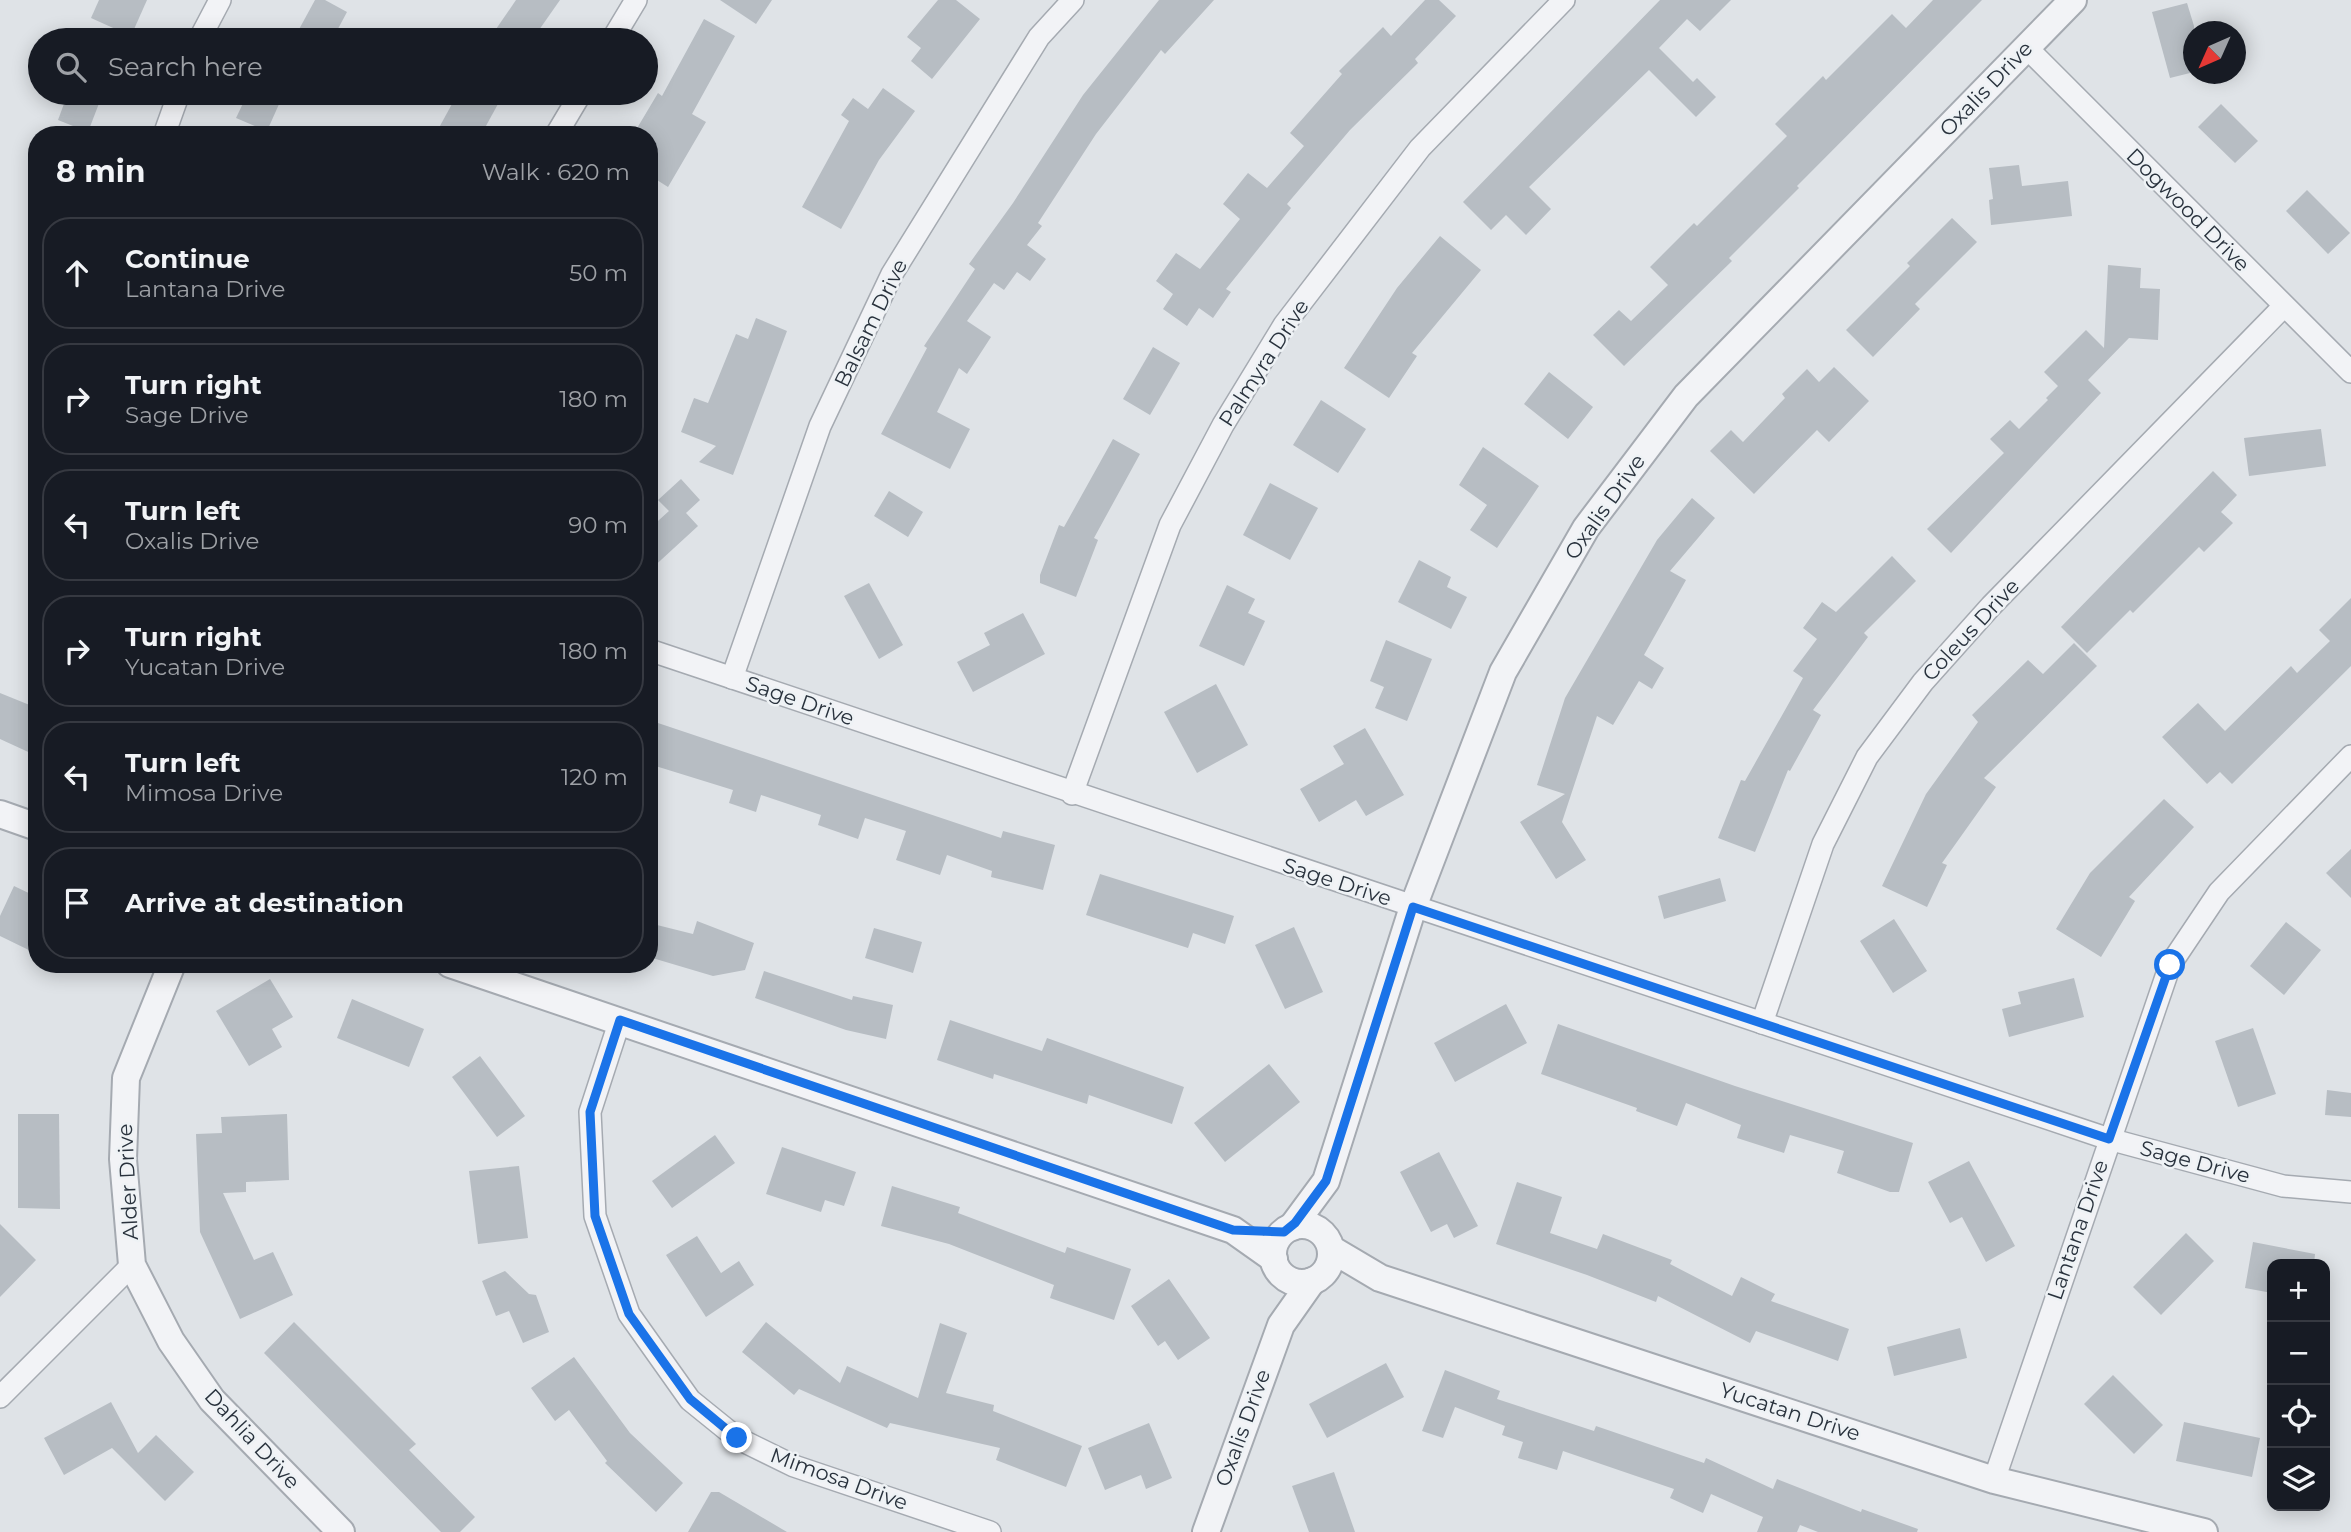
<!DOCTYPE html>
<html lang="en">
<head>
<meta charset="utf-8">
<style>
	body { margin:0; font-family:Montserrat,sans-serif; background:#242831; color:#f1f3f6 }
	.controls { position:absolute; right:21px; bottom:21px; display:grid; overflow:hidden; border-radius:14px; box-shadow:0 4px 18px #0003 }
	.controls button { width:63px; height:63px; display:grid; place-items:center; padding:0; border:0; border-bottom:2px solid #363941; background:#171b24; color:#f1f3f6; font:35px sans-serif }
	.compass { position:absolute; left:2183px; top:21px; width:63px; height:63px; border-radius:50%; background:#171b24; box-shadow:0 4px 18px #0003; rotate:225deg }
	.stop { position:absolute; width:21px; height:21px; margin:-16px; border:5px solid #1a73e8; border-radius:50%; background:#fff }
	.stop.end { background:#1a73e8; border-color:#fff; box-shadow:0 2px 7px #0008 }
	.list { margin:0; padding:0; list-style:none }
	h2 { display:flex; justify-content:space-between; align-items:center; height:91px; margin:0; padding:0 28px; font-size:30px }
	h2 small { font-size:23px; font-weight:400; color:#9ea1a6 }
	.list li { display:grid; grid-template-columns:46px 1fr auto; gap:21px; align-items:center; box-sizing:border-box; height:112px; margin:0 14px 14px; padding:0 14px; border:2px solid #363941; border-radius:28px }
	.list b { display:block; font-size:26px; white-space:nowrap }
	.list p { margin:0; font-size:23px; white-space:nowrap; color:#9ea1a6 }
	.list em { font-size:23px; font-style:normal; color:#9ea1a6 }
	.icon { flex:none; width:38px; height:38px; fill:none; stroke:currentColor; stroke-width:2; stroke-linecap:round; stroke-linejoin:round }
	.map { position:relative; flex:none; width:2351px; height:1532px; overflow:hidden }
	.search { position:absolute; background:#171b24; box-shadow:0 4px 18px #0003; left:28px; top:28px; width:630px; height:77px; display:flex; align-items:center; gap:18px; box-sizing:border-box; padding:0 24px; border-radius:38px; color:#9ea1a6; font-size:26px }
	.panel { position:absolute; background:#171b24; box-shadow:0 4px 18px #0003; left:28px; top:126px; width:630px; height:847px; border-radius:28px }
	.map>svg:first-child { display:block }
	.building { fill:#b7bdc3 }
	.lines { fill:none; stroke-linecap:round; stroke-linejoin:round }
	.minor-casing { stroke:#a5aab1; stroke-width:24 }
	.tertiary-casing { stroke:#a5aab1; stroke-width:30 }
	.minor { stroke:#f2f3f6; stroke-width:21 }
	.tertiary { stroke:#f2f3f6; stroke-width:26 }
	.route { stroke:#1a73e8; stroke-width:9 }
	.labels { text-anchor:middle; stroke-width:5; stroke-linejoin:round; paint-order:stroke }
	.street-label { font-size:21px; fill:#29323d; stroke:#eef2f5 }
</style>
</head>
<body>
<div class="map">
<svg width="2351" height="1532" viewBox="0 0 2351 1532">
	<rect width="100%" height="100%" fill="#dfe3e7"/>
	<!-- building -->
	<g class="building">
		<path d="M99,0h48l-16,36 -40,-18z"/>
		<path d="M315,0h10l22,12 -15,28h-22l-13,-7z"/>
		<path d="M516,0h44l-28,40h-27l-11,-8z"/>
		<path d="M720,0h52l-16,24z"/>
		<path d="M938,0h18l24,19 -48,60 -21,-18 10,-13 -14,-11z"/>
		<path d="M1159,0h55l-49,54 -4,-4 -65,84 -58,89 4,3 -15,19 19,14 -16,22 -13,-9 -13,18 -10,-7 -27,38 24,16 -24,37 -8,-6 -22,44 33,17 -20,40 -69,-35 46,-86 -3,-2 51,-77 -6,-5 44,-61 70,-108z"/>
		<path d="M1425,0h14l17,16 -41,43 3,4 -68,67 -63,74 4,4 -65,81 5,3 -18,26 -14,-10 -12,18 -24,-17 10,-15 -17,-13 20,-28 24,16 40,-50 -17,-15 25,-31 19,15 37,-42 -14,-13 52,-59 -3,-3 44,-44 8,9z"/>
		<path d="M1660,0h71l-31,31 -13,-12 -28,29 34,34 4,-4 19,19 -20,20 -47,-47 -120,117 22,22 -25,26 -20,-20 -15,15 -28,-28z"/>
		<path d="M1933,0h49l-185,186 2,2 -70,70 3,3 -108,105 -31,-31 26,-25 12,11 37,-36 -18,-18 44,-44 3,3 90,-90 -12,-12 48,-48 3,4 66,-66 14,14z"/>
		<path d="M2187,3l7,23v46l-24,6 -18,-66z"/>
		<path d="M704,19l31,17 -43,78 14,8 -38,65 -19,-12v-40h-16l25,-42 4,3z"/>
		<path d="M883,88l32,23 -36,49 -38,69 -39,-22 47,-86 -8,-6 12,-17 15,11z"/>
		<path d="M68,93h35l-15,39 -30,-12z"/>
		<path d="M248,93h36l-17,38 -31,-13z"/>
		<path d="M458,93h46l-23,42h-46z"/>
		<path d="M2221,104l37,37 -23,22 -37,-36z"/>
		<path d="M2019,165l3,21 46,-5 4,35 -81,9 -2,-25 4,-1 -4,-31z"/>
		<path d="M2307,190l43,43 -22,21 -42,-43z"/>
		<path d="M1952,218l25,24 -62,62 5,5 -47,48 -27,-27 64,-64 -3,-3z"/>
		<path d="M1440,236l41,34 -69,83 5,3 -28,42 -45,-30 53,-80z"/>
		<path d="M2108,265l33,3 -1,20 20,1 -2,51 -29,-2 -41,42 13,13 -150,160 -24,-24 77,-76 -14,-14 20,-19 9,9 29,-29 -2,-2 12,-12 -14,-14 42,-42 18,18z"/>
		<path d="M756,318l31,13 -54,144 -34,-13 17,-16 -35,-14 13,-34 14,5 28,-69 12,5z"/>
		<path d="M1153,347l27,16 -30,52 -27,-16z"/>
		<path d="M1834,367l35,34 -40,41 -12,-12 -63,64 -44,-43 21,-21 12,12 42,-44 -3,-4 25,-25 12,13z"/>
		<path d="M1549,372l44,35 -25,32 -44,-35z"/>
		<path d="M1321,400l45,29 -28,44 -45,-28z"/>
		<path d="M2321,429l5,37 -77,10 -5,-38z"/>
		<path d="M1113,439l27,15 -46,84 4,2 -22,57 -36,-14v-8l19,-50 5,2z"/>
		<path d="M1483,447l56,39 -42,62 -27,-18 17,-25 -28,-20z"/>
		<path d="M2213,471l24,24 -16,17 12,11 -29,29 -5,-5 -66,66 -3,-3 -43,43 -26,-26z"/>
		<path d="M681,479l19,21 -14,13 12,13 -49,45v-42l20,-18 -11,-11z"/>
		<path d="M1270,483l48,25 -28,52 -47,-25z"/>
		<path d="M889,491l34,21 -15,25 -34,-21z"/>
		<path d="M1692,498l23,20 -45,53 16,9 -42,75 20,13 -12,21 -13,-8 -26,44 -16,-9 -35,106 24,38 -30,19 -36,-57 45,-28 -28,-9 28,-87 92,-158z"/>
		<path d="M1892,556l24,25 -52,52 4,4 -55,73 8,5 -31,56 -2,-1 -33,82 -37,-14 23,-58 4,1 58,-103 -10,-7 24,-32 -14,-11 19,-26 14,10z"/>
		<path d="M1419,560l32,17 -4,10 20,10 -16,32 -53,-27z"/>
		<path d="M869,583l34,62 -24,14 -35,-63z"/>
		<path d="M1227,585l28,14 -7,14 17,8 -21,45 -45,-20z"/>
		<path d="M2351,598v68l-119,118 -12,-12 -13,12 -45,-47 36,-34 27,28 66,-65 6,7 33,-32 -11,-11z"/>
		<path d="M1023,613l22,41 -72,38 -16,-30 33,-17 -6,-12z"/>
		<path d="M1386,640l46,19 -25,62 -32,-13 9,-21 -14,-6z"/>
		<path d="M2074,643l23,23 -113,112 12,9 -54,76 5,2 -20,42 -45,-21 44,-92 52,-72 -6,-7 56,-55 15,14z"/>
		<path d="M1216,684l32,61 -51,28 -33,-61z"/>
		<path d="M0,693l37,15v48l-37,-17z"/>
		<path d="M655,722l346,116 2,-7 52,14 -12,45 -52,-13 1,-6 -45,-16 -7,20 -44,-15 10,-29 -41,-13 -7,21 -40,-14 3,-10 -60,-20 -5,17 -27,-9 4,-13 -84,-26v-24z"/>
		<path d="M1365,728l39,67 -38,21 -10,-16 -37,22 -19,-33 44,-25 -11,-18z"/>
		<path d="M2164,799l30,28 -65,70 6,4 -34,56 -45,-28 34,-56z"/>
		<path d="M2351,849v49l-25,-25z"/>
		<path d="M1100,874l134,42 -9,28 -32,-11 -5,15 -102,-33z"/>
		<path d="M1720,878l6,23 -62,18 -6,-23z"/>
		<path d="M14,886l23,11v57l-37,-18v-20z"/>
		<path d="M1894,919l33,52 -34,22 -33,-52z"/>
		<path d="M697,921l57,22 -9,27 -32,6 -64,-19v-34l44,11z"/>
		<path d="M2286,922l35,28 -37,45 -34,-29z"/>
		<path d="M1294,927l29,65 -38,17 -30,-64z"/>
		<path d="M874,928l48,14 -9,31 -48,-15z"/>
		<path d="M764,971l88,29 1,-4 40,9 -7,34 -40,-9 -91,-32z"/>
		<path d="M2074,978l10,39 -75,20 -7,-28 19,-5 -3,-12z"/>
		<path d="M270,979l23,38 -21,12 10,18 -33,19 -33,-55z"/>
		<path d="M352,999l72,30 -15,38 -72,-29z"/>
		<path d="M1506,1004l21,39 -72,39 -21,-39z"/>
		<path d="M950,1020l92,31 5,-13 137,49 -12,37 -83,-29 -2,9 -93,-30 -1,5 -56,-19z"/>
		<path d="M1558,1024l177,62 178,57 -14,49h-9l-53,-19 7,-22 -54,-16 -6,18 -47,-15 4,-13 -55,-22 -9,23 -41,-15 1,-3 -96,-34z"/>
		<path d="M2253,1028l23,66 -38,13 -23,-66z"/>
		<path d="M480,1056l45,60 -28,21 -45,-60z"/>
		<path d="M1269,1064l31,38 -75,60 -31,-39z"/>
		<path d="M2327,1090l24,3v24l-26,-2z"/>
		<path d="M18,1114h41l1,95 -42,-1z"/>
		<path d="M287,1114l2,66 -43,2v10l-23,1 31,67 19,-8 20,43 -53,24 -40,-87 -4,-98 26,-1 -1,-16z"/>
		<path d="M715,1135l20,28 -63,45 -20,-27z"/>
		<path d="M782,1147l74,25 -12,34 -19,-6 -4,12 -55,-18z"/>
		<path d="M1439,1152l39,74 -24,12 -7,-14 -16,8 -31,-60z"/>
		<path d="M1969,1161l46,85 -29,16 -24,-45 -12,6 -22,-41z"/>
		<path d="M519,1166l9,72 -50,6 -9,-73z"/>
		<path d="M1517,1182l45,15 -12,36 47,16 6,-15 69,26 -2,4 62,32 9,-19 34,17 -4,7 78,28 -11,32 -82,-30 -6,12 -92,-47 -2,6 -69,-27 -91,-31z"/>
		<path d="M892,1186l68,21 -2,6 107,40 2,-6 64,22 -17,51 -64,-22 4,-13 -105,-41 -68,-18z"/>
		<path d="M0,1224l36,36 -36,37z"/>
		<path d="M2186,1233l28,28 -53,54 -28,-28z"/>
		<path d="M697,1236l24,37 18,-12 15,24 -48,32 -40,-62z"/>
		<path d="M2253,1242l62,12 -1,10h-42v29l-27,-5z"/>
		<path d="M505,1271l24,23 7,1 13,37 -26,11 -14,-32 -13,5 -14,-35z"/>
		<path d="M1169,1279l41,59 -32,22 -13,-19 -7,5 -27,-40z"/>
		<path d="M294,1322l122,122 -7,6 66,67 -15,15h-19l-177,-179z"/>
		<path d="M766,1322l74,61 7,-17 71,32 22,-75 27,10 -21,60 48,12 -1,6 89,35 -16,41 -70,-27 4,-12 -110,-25 -3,5 -88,-39 -5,6 -52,-43z"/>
		<path d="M1960,1328l7,30 -73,18 -7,-29z"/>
		<path d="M574,1357l56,76 53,50 -27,29 -51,-49 2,-2 -38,-51 -14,11 -24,-33z"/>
		<path d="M1386,1363l18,34 -77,41 -18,-34z"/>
		<path d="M1445,1370l55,21 -3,8 97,32 2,-5 108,37 2,-5 67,31 4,-10 84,33 1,-3 56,20 -1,3h-99l-18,-7 -3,7h-40l6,-15 -52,-23 -8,19 -33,-15 4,-9 -111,-38 -6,19 -39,-12 5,-16 -21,-7 3,-9 -50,-19 -12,31 -21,-7z"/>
		<path d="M2113,1375l50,50 -29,29 -50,-50z"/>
		<path d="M111,1402l27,51 18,-18 38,37 -29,29 -53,-53 -48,27 -20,-37z"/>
		<path d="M2184,1422l76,16 -8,39 -76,-16z"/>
		<path d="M1149,1423l23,55 -26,11 -5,-14 -36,15 -17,-42z"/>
		<path d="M1334,1472l21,60h-46l-17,-46z"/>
		<path d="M711,1492h8l68,40h-99z"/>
	</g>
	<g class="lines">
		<defs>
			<g id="minor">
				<path d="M199,40l21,-40"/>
				<path d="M612,40l24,-40"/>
				<path d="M2026,47l325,325"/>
				<path d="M164,135l15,-42"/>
				<path d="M556,135l25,-42"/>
				<path d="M649,650l1460,489 174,47 68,6"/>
				<path d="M732,678l88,-252 72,-152 147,-237 34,-37"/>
				<path d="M1072,794l98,-269 53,-100 61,-100 136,-177 144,-148"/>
				<path d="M620,1020l-30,92 5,104 34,98 61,86 47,38 57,28 196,66"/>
				<path d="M1762,1023l61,-179 44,-87 56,-75 68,-76 293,-300"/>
				<path d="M0,1397l132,-132"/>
				<path d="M1994,1480l176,-515 49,-73 132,-136"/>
			</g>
			<g id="tertiary">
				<path d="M0,814l37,13"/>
				<path d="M172,964l-46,114 -3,81 9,106 39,76 41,59 129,132"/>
				<path d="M450,964l783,266 41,29"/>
				<circle cx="1302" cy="1254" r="29"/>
				<path d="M1292,1227l34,-46 87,-274 90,-235 83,-144 100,-132 387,-396"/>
				<path d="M1331,1249l49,29 614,202 210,52"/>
				<path d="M1206,1532l75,-207 31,-44"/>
			</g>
		</defs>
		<!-- minor casing -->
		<use href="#minor" class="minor-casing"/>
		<!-- tertiary casing -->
		<use href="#tertiary" class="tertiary-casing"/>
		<!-- minor -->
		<use href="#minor" class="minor"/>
		<!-- tertiary -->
		<use href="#tertiary" class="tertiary"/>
	</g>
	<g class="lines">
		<!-- route -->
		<path class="route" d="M737,1438l-47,-39 -61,-85 -34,-98 -5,-104 30,-92 613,210 51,2 11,-9 31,-42 87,-274 696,232 61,-174"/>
	</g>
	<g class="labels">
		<!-- street labels -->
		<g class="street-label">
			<text transform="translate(1986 89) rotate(-46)" y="7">Oxalis Drive</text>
			<text transform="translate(2188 210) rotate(45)" y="7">Dogwood Drive</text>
			<text transform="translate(871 323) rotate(-64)" y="7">Balsam Drive</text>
			<text transform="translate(1264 363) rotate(-57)" y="7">Palmyra Drive</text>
			<text transform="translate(1605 507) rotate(-55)" y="7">Oxalis Drive</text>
			<text transform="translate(1971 630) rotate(-47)" y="7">Coleus Drive</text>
			<text transform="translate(800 701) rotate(19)" y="7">Sage Drive</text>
			<text transform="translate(1337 882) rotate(18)" y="7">Sage Drive</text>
			<text transform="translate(2195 1162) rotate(15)" y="7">Sage Drive</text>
			<text transform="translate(128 1182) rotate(-93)" y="7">Alder Drive</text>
			<text transform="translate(2078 1230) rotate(-71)" y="7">Lantana Drive</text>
			<text transform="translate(1790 1412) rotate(18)" y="7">Yucatan Drive</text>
			<text transform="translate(1243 1428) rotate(-70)" y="7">Oxalis Drive</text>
			<text transform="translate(252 1439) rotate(47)" y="7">Dahlia Drive</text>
			<text transform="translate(839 1479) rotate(20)" y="7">Mimosa Drive</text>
		</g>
	</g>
</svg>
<div class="controls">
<button>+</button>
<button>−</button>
<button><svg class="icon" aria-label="locate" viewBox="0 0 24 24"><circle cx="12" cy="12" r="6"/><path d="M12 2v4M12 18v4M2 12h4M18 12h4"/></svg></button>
<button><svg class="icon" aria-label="layers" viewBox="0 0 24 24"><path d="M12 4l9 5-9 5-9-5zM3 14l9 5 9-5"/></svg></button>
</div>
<svg class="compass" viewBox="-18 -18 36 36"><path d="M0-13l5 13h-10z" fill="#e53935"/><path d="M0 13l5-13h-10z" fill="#9ea1a6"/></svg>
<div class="stop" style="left:2170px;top:965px"></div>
<div class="stop end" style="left:737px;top:1438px"></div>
<div class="search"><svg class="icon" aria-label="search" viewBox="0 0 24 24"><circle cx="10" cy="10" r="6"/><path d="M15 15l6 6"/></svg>Search here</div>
<section class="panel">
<h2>8 min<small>Walk · 620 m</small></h2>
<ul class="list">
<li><svg class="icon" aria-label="ahead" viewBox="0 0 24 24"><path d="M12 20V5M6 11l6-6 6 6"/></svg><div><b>Continue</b><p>Lantana Drive</p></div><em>50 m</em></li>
<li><svg class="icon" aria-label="right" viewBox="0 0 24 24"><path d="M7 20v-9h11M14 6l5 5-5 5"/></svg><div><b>Turn right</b><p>Sage Drive</p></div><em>180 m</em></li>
<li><svg class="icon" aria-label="left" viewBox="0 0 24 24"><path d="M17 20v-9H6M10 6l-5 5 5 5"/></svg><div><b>Turn left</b><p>Oxalis Drive</p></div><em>90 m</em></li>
<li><svg class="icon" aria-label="right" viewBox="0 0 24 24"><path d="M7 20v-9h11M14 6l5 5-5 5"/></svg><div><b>Turn right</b><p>Yucatan Drive</p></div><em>180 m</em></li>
<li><svg class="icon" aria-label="left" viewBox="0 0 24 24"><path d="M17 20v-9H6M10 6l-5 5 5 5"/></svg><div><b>Turn left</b><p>Mimosa Drive</p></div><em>120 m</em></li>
<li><svg class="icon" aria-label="arrive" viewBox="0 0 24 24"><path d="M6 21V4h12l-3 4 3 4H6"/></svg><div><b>Arrive at destination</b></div></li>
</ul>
</section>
</div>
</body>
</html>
